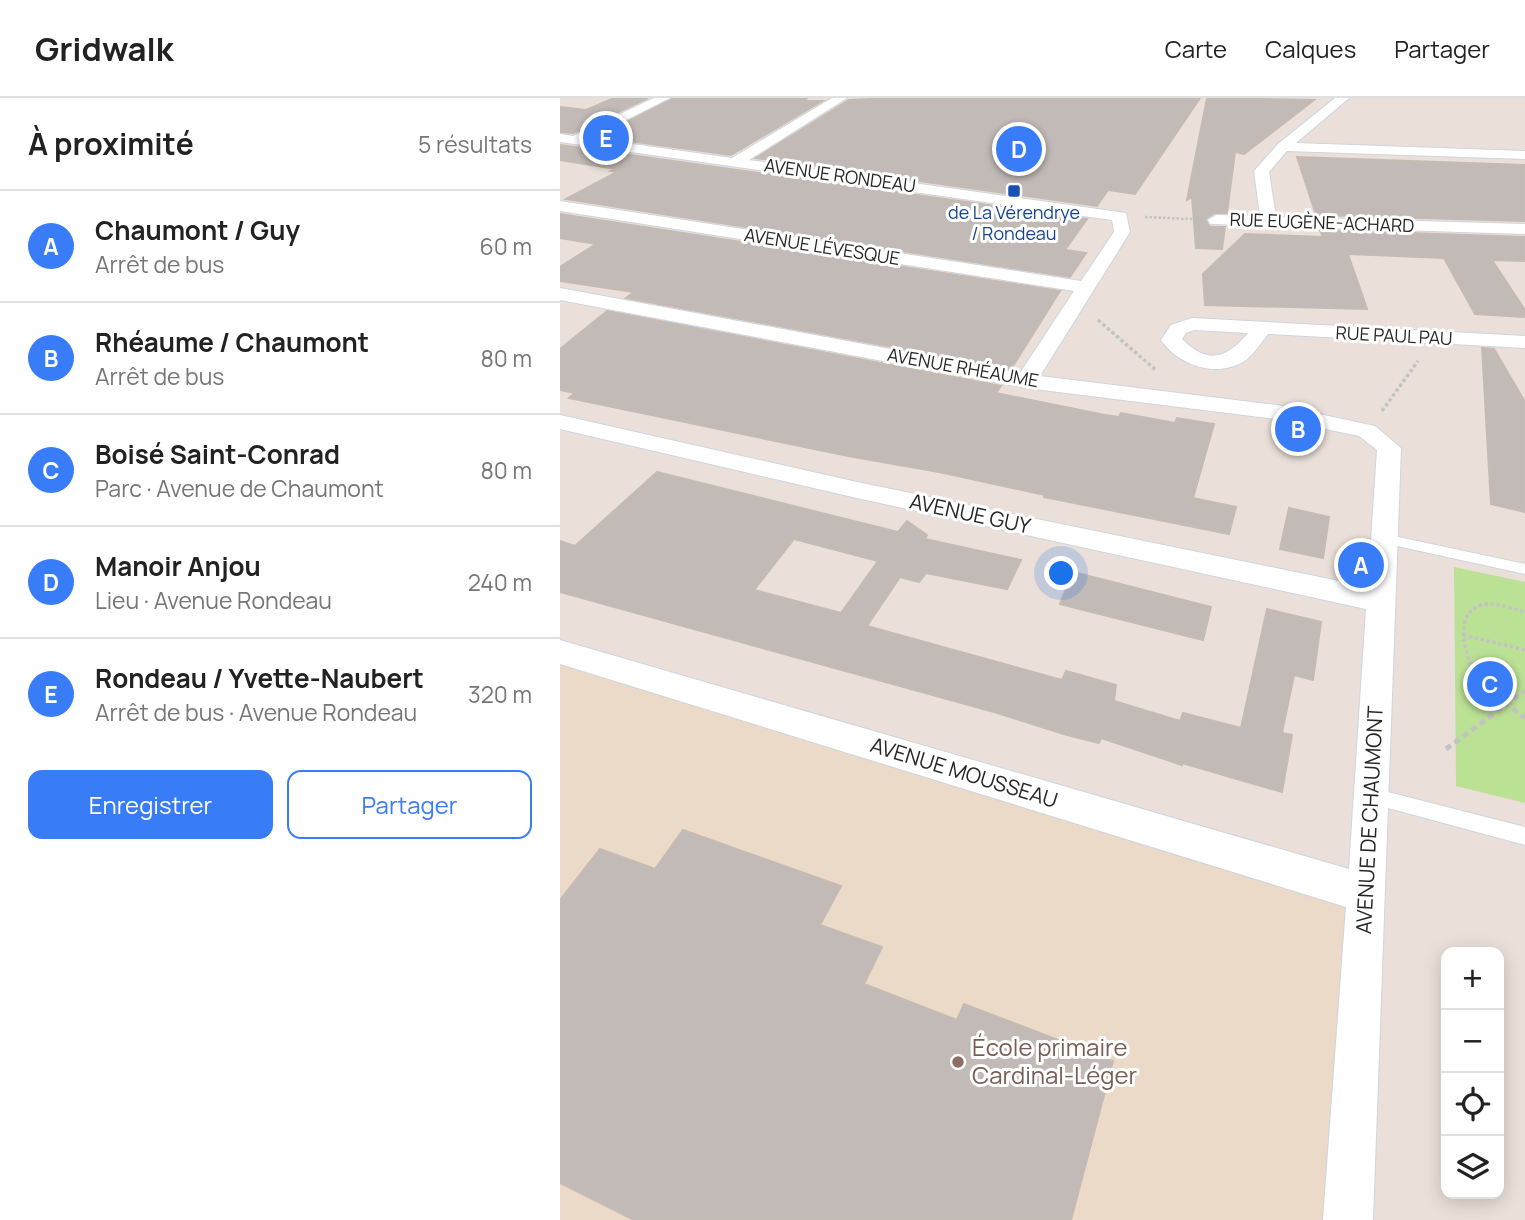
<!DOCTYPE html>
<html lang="fr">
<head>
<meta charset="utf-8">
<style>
	body { margin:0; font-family:Manrope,sans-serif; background:#f6f6f6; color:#222 }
	.controls { position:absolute; right:21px; bottom:21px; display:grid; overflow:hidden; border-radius:14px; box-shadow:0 4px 18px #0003 }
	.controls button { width:63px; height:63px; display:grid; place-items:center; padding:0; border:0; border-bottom:2px solid #e0e0e0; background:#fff; color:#222; font:35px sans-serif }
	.you { position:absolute; left:502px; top:476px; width:24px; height:24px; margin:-18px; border:5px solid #fff; border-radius:50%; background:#1a73e8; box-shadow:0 0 0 10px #1a73e833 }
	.badge { display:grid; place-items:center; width:46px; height:46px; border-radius:50%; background:#397cf7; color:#fff; font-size:23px; font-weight:700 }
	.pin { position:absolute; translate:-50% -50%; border:4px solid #fff; box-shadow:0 2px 7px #0006 }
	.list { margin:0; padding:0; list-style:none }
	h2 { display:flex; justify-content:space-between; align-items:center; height:91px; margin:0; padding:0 28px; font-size:30px }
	h2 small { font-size:23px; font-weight:400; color:#767676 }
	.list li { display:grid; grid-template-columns:46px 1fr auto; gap:21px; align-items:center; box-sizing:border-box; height:112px; padding:0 28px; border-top:2px solid #e0e0e0 }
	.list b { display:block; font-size:26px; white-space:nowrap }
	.list p { margin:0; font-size:23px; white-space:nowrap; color:#767676 }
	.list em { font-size:23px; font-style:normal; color:#767676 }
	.actions { display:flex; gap:14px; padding:21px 28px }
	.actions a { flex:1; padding:16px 0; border:2px solid #397cf7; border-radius:14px; text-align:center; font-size:24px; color:#397cf7 }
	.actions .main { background:#397cf7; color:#fff }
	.icon { flex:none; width:38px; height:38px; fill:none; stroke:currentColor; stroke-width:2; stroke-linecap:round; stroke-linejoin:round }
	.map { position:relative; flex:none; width:965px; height:1122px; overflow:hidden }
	header { display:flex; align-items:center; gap:42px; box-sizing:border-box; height:98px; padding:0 35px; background:#fff; border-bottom:2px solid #e0e0e0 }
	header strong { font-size:33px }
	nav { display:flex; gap:38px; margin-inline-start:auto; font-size:24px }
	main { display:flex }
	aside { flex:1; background:#fff }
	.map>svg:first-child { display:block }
	.education { fill:#ecdac8 }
	.green { fill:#bbe195 }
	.building { fill:#c2bab6; stroke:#c5bbb3; stroke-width:2; fill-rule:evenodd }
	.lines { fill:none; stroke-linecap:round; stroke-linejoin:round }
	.service-casing { stroke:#ced5e0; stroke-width:2 }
	.minor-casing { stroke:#ced5e0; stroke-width:2 }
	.path-far2 { stroke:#c3c3c3; stroke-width:2.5; stroke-dasharray:2.5 2; stroke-linecap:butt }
	.path-far1 { stroke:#c3c3c3; stroke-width:3.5; stroke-dasharray:3.5 2.5; stroke-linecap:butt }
	.path { stroke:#c3c3c3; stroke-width:5; stroke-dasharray:6 4.5; stroke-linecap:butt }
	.service { fill:#fff; fill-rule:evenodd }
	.minor { fill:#fff; fill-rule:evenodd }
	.transit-dot { fill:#1a4fb4; stroke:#fff; stroke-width:2.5 }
	.education-dot { fill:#8d6e63; stroke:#fff; stroke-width:2.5 }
	.labels { text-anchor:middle; stroke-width:6; stroke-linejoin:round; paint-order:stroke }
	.far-street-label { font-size:18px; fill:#272727; stroke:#fff }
	.far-transit-label { font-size:18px; fill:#164399; stroke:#fff }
	.street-label { font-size:21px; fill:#272727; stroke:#fff }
	.near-education-label { font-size:24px; fill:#785e54; stroke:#fff; text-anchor:start }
</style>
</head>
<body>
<header>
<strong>Gridwalk</strong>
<nav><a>Carte</a><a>Calques</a><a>Partager</a></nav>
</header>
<main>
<aside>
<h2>À proximité<small>5 résultats</small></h2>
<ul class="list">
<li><span class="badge">A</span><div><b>Chaumont / Guy</b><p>Arrêt de bus</p></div><em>60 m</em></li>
<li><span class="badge">B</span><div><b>Rhéaume / Chaumont</b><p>Arrêt de bus</p></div><em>80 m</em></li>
<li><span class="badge">C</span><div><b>Boisé Saint-Conrad</b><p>Parc · Avenue de Chaumont</p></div><em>80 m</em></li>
<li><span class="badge">D</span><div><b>Manoir Anjou</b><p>Lieu · Avenue Rondeau</p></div><em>240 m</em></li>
<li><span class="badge">E</span><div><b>Rondeau / Yvette-Naubert</b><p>Arrêt de bus · Avenue Rondeau</p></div><em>320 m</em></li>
</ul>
<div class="actions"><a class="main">Enregistrer</a><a>Partager</a></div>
</aside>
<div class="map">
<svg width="965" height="1122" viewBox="0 0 965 1122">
	<rect width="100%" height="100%" fill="#eae0d9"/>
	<!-- education -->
	<path class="education" d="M0,556l810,251 -26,315h-784z"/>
	<!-- green -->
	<path class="green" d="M894,469l71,15v221l-69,-17z"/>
	<!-- building -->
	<g class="building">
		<path d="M54,0h34l-75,35 -13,-1v-25l26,3z"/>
		<path d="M112,0h135l-3,3h18l-91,54 -132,-18z"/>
		<path d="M336,0h304l-65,96 -27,-4 -11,16 -341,-48 93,-58z"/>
		<path d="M647,0l107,2 -70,54 -9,-2 -8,61h-12l-10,6 5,8h15l-3,22 -26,-1 -4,-51 -5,3z"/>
		<path d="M0,47l527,74 -22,31 21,3 -16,24 -504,-78 51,-27 -6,-1 5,-2 -56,-9z"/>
		<path d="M737,59l228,8v56l-209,-6z"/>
		<path d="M0,116l500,77 -49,78 -385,-71 8,-6 -74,-11v-14l36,-23 -36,-6z"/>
		<path d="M760,132l205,7v24l-33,-1 33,50v7l-50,-3 -31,-56 -96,-4 19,55 -162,-4 -2,-31 42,-40 78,3z"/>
		<path d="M47,213l394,75 -5,7 109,22 14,2 2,-4 54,10 2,-5 37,6 -21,74 43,9 -7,27 -185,-37 1,-2 -106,-23 -91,-16 -279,-58 6,-5 -15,-3v-41z"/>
		<path d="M922,250l12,1 31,53v110l-34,-8z"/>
		<path d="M97,374l241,60 9,-11 20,14 -2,4 96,21 -14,29 -81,-16 -7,9 -19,-5 -33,49 195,54 4,-9 50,14 -2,16 66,20 3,-8 58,15 26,-119 54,13 -8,58 -19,-5 -12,58 10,2 -10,57 -100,-29v2l-81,-27 -2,5 -32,-8 -73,-23 -434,-120v-51l15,5zM234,441l84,22 -37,52 -87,-23z"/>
		<path d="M729,410l40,9 -6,41 -43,-9z"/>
		<path d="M513,474l138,35 -8,33 -143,-36z"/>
		<path d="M123,732l158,56 -21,39 62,22 -18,37 93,36 7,-16 149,57 -42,159h-437l-74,-37v-283l40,-51 55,20z"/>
	</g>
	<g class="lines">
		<defs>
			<g id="service">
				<path d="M824,436l141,30v10l-146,-32 -2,-3 2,-3z"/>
				<path d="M812,690l153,39v18l-159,-43 -3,-6 3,-6z"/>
			</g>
			<g id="minor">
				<path d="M94,0h16l-80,40 142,20 100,-60h15l-98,62 377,53 4,19 -90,144 237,29 98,21 26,22 -28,772h-50l23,-313 -786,-243v-24l789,229 17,-260 -509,-111 -297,-69v-14l297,67 511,105 9,-137 -18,-14 -82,-17 -251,-31 -466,-88v-12l460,85 54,-82 -514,-80v-10l521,80 33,-49 -2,-12 -552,-78v-8l13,2z"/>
				<path d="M775,0h14l-53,45 229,8v8l-238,-8 -18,21 7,45 249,7v10l-315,-10 -2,-4 8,-5 44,1 -6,-45 24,-27z"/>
				<path d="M632,220l333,18v12l-257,-14c-7,9 -13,19 -22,26 -28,19 -67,6 -85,-20l10,-15zM634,232l54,3c-22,26 -40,32 -66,6l4,-6z"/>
			</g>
		</defs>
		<!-- service casing -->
		<use href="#service" class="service-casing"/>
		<!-- minor casing -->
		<use href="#minor" class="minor-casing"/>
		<!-- path-far2 -->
		<path class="path-far2" d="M585,119l47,2"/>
		<!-- path-far1 -->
		<g class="path-far1">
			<path d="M538,222l59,51"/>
			<path d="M822,313l36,-50"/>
			<path d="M903,537l62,15"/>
			<path d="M911,567c-9,-20 -15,-57 15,-61 13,-1 27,5 39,8"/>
		</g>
		<!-- path -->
		<g class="path">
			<path d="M910,565l20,27 35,28"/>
			<path d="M886,651l79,-58"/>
		</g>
		<!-- service -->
		<use href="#service" class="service"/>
		<!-- minor -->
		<use href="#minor" class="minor"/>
	</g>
	<!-- markers -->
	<rect class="transit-dot" x="447" y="86" width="14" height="14" rx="3.5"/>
	<circle class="education-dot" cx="398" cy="964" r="7"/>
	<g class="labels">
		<!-- far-street labels -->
		<g class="far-street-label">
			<text transform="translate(280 78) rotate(8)" y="6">AVENUE RONDEAU</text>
			<text transform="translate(762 125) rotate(2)" y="6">RUE EUGÈNE-ACHARD</text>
			<text transform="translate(262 149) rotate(9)" y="6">AVENUE LÉVESQUE</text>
			<text transform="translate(834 238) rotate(3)" y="6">RUE PAUL PAU</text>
			<text transform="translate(403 270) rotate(10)" y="6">AVENUE RHÉAUME</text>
		</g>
		<!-- far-transit labels -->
		<g class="far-transit-label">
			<text x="454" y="121">de La Vérendrye<tspan x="454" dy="21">/ Rondeau</tspan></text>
		</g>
		<!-- street labels -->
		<g class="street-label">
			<text transform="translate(410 416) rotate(12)" y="7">AVENUE GUY</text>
			<text transform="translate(404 675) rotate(17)" y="7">AVENUE MOUSSEAU</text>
			<text transform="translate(810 722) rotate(-87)" y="7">AVENUE DE CHAUMONT</text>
		</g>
		<!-- near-education labels -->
		<g class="near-education-label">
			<text x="412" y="958">École primaire<tspan x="412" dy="28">Cardinal-Léger</tspan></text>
		</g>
	</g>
</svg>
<div class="controls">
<button>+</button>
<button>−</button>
<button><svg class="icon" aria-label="locate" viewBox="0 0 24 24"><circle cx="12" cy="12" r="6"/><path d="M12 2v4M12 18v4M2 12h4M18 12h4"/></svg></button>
<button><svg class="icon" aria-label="layers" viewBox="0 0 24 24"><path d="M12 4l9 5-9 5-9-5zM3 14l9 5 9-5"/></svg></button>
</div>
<div class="you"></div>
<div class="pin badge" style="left:801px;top:467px">A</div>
<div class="pin badge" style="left:738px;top:331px">B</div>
<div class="pin badge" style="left:930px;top:586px">C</div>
<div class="pin badge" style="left:459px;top:51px">D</div>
<div class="pin badge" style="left:46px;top:40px">E</div>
</div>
</main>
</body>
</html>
